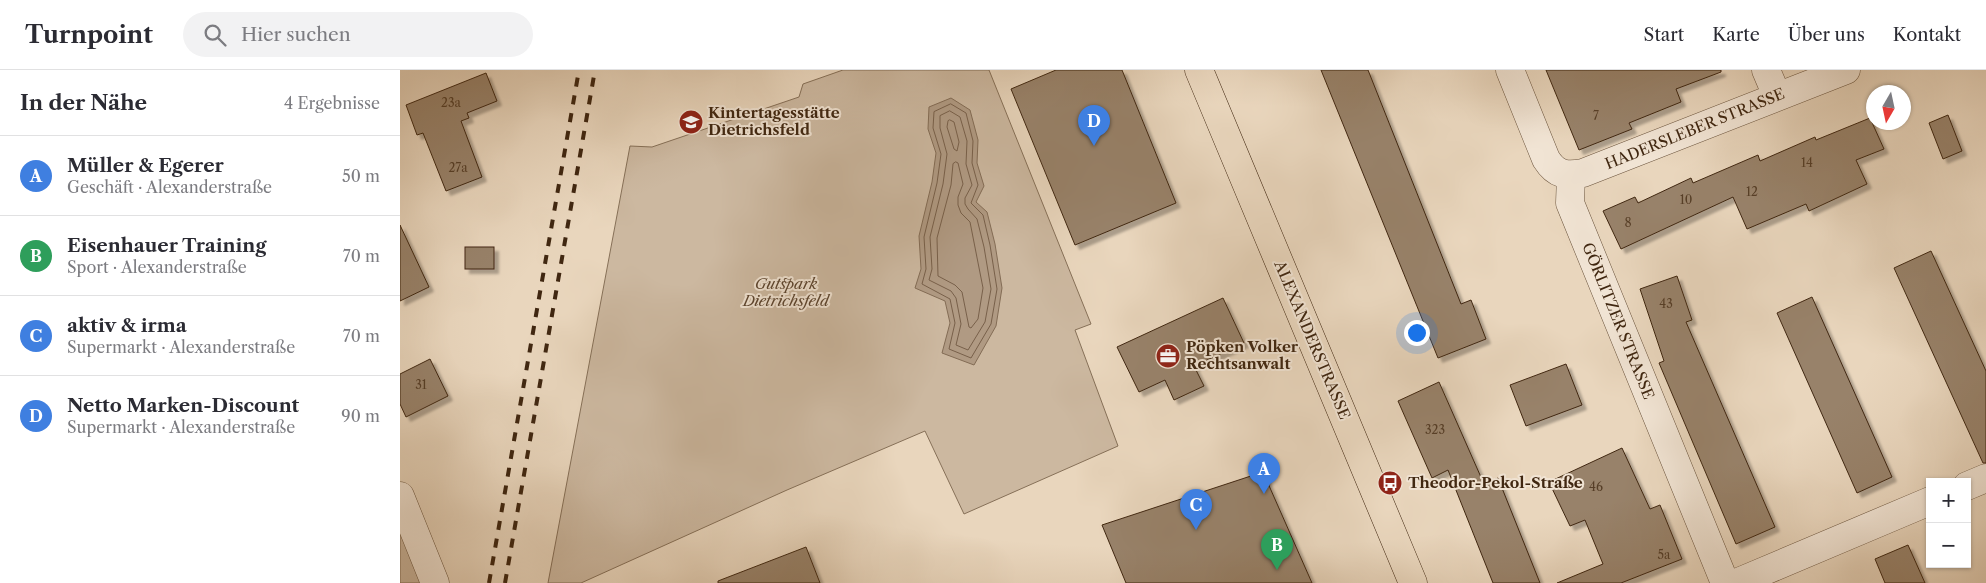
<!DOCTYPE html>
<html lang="de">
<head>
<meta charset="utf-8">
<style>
	body { margin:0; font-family:"Libre Caslon Text",serif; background:#f2f2f3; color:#2b2b33 }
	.controls { position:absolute; right:15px; bottom:15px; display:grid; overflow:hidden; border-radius:0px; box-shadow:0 1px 4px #0004 }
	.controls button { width:45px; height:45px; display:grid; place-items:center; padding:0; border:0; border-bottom:1px solid #e1e1e2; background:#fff; color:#2b2b33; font:25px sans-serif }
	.compass { position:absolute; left:1466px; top:15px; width:45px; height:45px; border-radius:50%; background:#fff; box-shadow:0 1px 4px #0004; rotate:189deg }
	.you { position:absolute; left:1016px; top:262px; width:18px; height:18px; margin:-12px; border:4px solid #fff; border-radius:50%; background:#1a73e8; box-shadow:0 0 0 8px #1a73e833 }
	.badge { display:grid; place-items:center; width:32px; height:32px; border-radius:50%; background:#ea580c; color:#fff; font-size:16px; font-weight:700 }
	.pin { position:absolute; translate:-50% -41px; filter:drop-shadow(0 1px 2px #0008) }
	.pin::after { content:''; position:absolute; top:26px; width:18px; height:15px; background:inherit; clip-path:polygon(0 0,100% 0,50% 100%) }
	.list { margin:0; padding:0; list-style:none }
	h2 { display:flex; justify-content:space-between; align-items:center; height:65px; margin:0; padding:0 20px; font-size:21px }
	h2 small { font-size:16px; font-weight:400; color:#7c7c81 }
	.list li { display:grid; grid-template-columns:32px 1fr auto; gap:15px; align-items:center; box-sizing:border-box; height:80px; padding:0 20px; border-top:1px solid #e1e1e2 }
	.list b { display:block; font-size:19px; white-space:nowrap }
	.list p { margin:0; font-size:16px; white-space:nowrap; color:#7c7c81 }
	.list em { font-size:16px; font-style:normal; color:#7c7c81 }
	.icon { flex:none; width:28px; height:28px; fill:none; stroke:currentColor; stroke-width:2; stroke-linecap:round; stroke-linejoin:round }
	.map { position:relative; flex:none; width:1586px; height:513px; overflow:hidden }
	header { display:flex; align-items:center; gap:30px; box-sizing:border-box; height:70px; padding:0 25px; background:#fff; border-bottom:1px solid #e1e1e2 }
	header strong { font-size:24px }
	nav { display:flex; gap:28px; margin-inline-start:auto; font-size:18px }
	.search { width:350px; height:45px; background:#f2f2f3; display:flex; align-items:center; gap:12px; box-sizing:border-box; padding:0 18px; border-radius:28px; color:#7c7c81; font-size:19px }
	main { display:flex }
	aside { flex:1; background:#fff }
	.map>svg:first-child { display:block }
	.green { fill:#ccb8a0; stroke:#867058 }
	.water { fill:#b09a83; stroke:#836c55 }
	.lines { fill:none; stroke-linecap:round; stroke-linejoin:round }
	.shore { stroke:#78604a; stroke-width:1 }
	.building { fill:#98826a; stroke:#402711; filter:url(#shadow) }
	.minor-casing { stroke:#6a533c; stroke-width:29 }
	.major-casing { stroke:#402711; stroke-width:29 }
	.minor { stroke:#f1e4d4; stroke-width:28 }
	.major { stroke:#e9d6bd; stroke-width:28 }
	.rail { stroke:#402711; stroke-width:4; stroke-dasharray:9 9; stroke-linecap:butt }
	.labels { text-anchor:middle; stroke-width:4; stroke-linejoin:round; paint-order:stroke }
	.number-label { font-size:12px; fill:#563e27 }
	.poi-label { font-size:15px; font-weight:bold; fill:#402711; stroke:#f1e4d4; text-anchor:start }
	.street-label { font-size:15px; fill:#402711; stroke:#f1e4d4 }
	.park-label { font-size:15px; font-style:italic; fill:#5c442e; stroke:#f1e4d4 }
</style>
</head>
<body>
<header>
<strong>Turnpoint</strong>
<div class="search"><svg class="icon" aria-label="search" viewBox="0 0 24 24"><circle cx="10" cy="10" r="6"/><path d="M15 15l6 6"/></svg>Hier suchen</div>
<nav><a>Start</a><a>Karte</a><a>Über uns</a><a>Kontakt</a></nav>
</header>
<main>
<aside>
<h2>In der Nähe<small>4 Ergebnisse</small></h2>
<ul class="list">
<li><span class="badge" style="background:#3f7fe0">A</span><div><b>Müller &amp; Egerer</b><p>Geschäft · Alexanderstraße</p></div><em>50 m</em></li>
<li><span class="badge" style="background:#2e9e5b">B</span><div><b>Eisenhauer Training</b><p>Sport · Alexanderstraße</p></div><em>70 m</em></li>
<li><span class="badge" style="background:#3f7fe0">C</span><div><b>aktiv &amp; irma</b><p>Supermarkt · Alexanderstraße</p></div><em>70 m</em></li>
<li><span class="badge" style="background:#3f7fe0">D</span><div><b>Netto Marken-Discount</b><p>Supermarkt · Alexanderstraße</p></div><em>90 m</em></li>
</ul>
</aside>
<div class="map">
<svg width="1586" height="513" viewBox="0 0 1586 513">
	<defs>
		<filter id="shadow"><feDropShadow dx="4.5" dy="4.5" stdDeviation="1" flood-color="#0004"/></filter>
	</defs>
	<rect width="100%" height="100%" fill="#e9d6bd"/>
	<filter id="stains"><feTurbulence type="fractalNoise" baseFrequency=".004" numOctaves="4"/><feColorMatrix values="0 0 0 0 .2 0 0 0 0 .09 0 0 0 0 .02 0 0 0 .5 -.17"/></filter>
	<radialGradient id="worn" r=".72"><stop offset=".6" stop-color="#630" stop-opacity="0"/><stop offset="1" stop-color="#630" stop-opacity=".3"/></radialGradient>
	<!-- green -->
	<g class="green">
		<path d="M443,0h146l102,254 -16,6 43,116 -154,68 -39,-83 -138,59 -206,93h-33l82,-437 22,1 147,-50 4,-13z"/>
		<path d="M0,426l35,87h-35z"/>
	</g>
	<!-- water -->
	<path class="water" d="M551,28l19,12 8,30 -1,23 7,23 -8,16 11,10 8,32 7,44 -6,38 -22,39 -32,-12 8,-30 -5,-22 -30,-13 6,-19 -2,-33 13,-54 4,-29 -8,-24 1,-22z"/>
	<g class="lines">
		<!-- shore -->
		<g class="shore">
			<path d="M551,34l15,9 7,28 -1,22 6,22 -7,18 12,12 7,30 7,44 -6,35 -20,34 -22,-9 6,-26 -5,-24 -28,-15 4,-15 -2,-32 13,-54 4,-29 -8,-26 1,-16z"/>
			<path d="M550,41l10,6 7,24 -1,23 6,21 -7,13v6l3,5 9,10 7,28 7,42 -6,33 -17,28 -12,-5 5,-21 -5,-26 -5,-7 -22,-11 3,-11 -2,-32 13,-53 4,-30 -7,-26v-12z"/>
			<path d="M550,50l4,2 5,20 -2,9 -3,-2 -7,-22 1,-6z"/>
			<path d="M556,92l2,1 5,21 -5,13v8l3,8 9,9 13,66 -5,31 -7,9 -2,-1 -7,-35 -7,-7 -17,-9 -1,-38 14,-53 2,-21z"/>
		</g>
	</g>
	<!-- building -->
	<g class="building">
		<path d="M656,0h66l54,133 -101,42 -64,-156z"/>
		<path d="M921,0h47l93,234 10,-4 15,39 -48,19z"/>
		<path d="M1146,0h175v2l-45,17 5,13 -52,21 3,6 -53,21z"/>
		<path d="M86,3l11,28 -30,12 2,5 -8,3 21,56 -36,14 -23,-58 -6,2 -11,-30z"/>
		<path d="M1548,45l14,36 -19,8 -14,-36z"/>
		<path d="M1470,48l14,31 -28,11 11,24 -58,27 -3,-7 -59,25 -14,-32 -112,52 -18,-38 32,-14 3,6 53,-25 2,5 65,-28 2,6 55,-24 1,3z"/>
		<path d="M0,155l29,62 -29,14z"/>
		<rect x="65" y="177" width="29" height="22"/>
		<path d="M1531,181l55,120v92h-3l-89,-195z"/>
		<path d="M1277,206l15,44 -6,2 89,205 -39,17 -77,-181 5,-2 -24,-72z"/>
		<path d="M1412,227l80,180 -35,16 -80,-180z"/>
		<path d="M823,228l21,45 -50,23 10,20 -30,14 -9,-20 -26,12 -22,-45z"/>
		<path d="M30,289l18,37 -42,21 -6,-13v-30z"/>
		<path d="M1166,294l16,41 -56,21 -16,-41z"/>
		<path d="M1039,312l45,102 14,-6 42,105h-47l-45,-113 -16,8 -34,-77z"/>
		<path d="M1222,378l28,61 10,-4 22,54 -61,24h-64l46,-19 -18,-44 -15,6 -21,-44z"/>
		<path d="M863,402l49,111h-186l-24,-58z"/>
		<path d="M1508,475l17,38h-40l-10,-24z"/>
		<path d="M406,477l14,36h-102v-2z"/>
	</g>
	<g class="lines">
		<defs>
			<g id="minor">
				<path d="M1110,0l36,89c10,16 20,17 37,14l263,-103"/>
				<path d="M1366,0l11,26"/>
				<path d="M1171,105l-1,28 155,380"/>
				<path d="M1567,416l19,-8"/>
				<path d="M0,426l35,87"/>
				<path d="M1336,513l194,-82"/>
			</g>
			<path id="major" d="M799,0l214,513"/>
		</defs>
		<!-- minor casing -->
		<use href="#minor" class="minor-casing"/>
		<!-- major casing -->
		<use href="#major" class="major-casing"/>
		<!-- minor -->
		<use href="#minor" class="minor"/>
		<!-- major -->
		<use href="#major" class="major"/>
		<!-- rail -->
		<g class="rail">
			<path d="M89,513l90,-513"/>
			<path d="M105,513l90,-513"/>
		</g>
	</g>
	<!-- icons -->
	<defs>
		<symbol id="school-disc" viewBox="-11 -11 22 22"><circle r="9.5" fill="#8f2418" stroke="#f1e4d4"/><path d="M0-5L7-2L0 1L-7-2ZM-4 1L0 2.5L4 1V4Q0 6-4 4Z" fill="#fff"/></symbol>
		<symbol id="office-disc" viewBox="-11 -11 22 22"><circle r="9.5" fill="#8f2418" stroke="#f1e4d4"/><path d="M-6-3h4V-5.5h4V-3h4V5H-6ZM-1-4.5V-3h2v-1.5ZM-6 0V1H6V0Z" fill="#fff"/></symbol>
		<symbol id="bus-disc" viewBox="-11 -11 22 22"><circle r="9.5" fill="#8f2418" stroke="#f1e4d4"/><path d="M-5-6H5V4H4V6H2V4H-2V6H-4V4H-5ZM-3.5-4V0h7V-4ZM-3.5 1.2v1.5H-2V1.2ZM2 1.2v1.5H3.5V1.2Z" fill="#fff"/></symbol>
	</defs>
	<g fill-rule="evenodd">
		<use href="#school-disc" x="277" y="38" width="28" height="28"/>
		<use href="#office-disc" x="754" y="272" width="28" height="28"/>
		<use href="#bus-disc" x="976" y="399" width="28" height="28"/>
	</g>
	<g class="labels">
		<!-- number labels -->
		<g class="number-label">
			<text x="51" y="37">23a</text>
			<text x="1196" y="50">7</text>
			<text x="1407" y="97">14</text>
			<text x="58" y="102">27a</text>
			<text x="1352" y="126">12</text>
			<text x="1286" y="134">10</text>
			<text x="1228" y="157">8</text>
			<text x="1266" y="238">43</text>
			<text x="21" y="319">31</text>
			<text x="1035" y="364">323</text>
			<text x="1196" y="421">46</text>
			<text x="1264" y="489">5a</text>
		</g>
		<!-- poi labels -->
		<g class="poi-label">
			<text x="308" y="48">Kintertagesstätte<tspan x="308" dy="17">Dietrichsfeld</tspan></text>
			<text x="786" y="282">Pöpken Volker<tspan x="786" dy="17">Rechtsanwalt</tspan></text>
			<text x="1008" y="418">Theodor-Pekol-Straße</text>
		</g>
		<!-- street labels -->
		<g class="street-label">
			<text transform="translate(1295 59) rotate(-22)" y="5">HADERSLEBER STRASSE</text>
			<text transform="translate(1218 251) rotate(68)" y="5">GÖRLITZER STRASSE</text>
			<text transform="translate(912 270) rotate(67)" y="5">ALEXANDERSTRASSE</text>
		</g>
		<!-- park labels -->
		<g class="park-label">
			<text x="386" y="219">Gutspark<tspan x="386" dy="17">Dietrichsfeld</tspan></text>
		</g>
	</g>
	<rect width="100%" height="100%" filter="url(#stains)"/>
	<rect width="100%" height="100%" fill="url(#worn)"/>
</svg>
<div class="controls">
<button>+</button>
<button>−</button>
</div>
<svg class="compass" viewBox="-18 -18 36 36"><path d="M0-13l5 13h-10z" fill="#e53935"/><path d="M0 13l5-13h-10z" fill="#7c7c81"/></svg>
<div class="you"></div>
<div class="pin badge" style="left:864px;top:424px;background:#3f7fe0">A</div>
<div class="pin badge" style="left:877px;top:500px;background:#2e9e5b">B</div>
<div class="pin badge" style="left:796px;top:460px;background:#3f7fe0">C</div>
<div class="pin badge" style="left:694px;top:76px;background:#3f7fe0">D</div>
</div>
</main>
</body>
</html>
